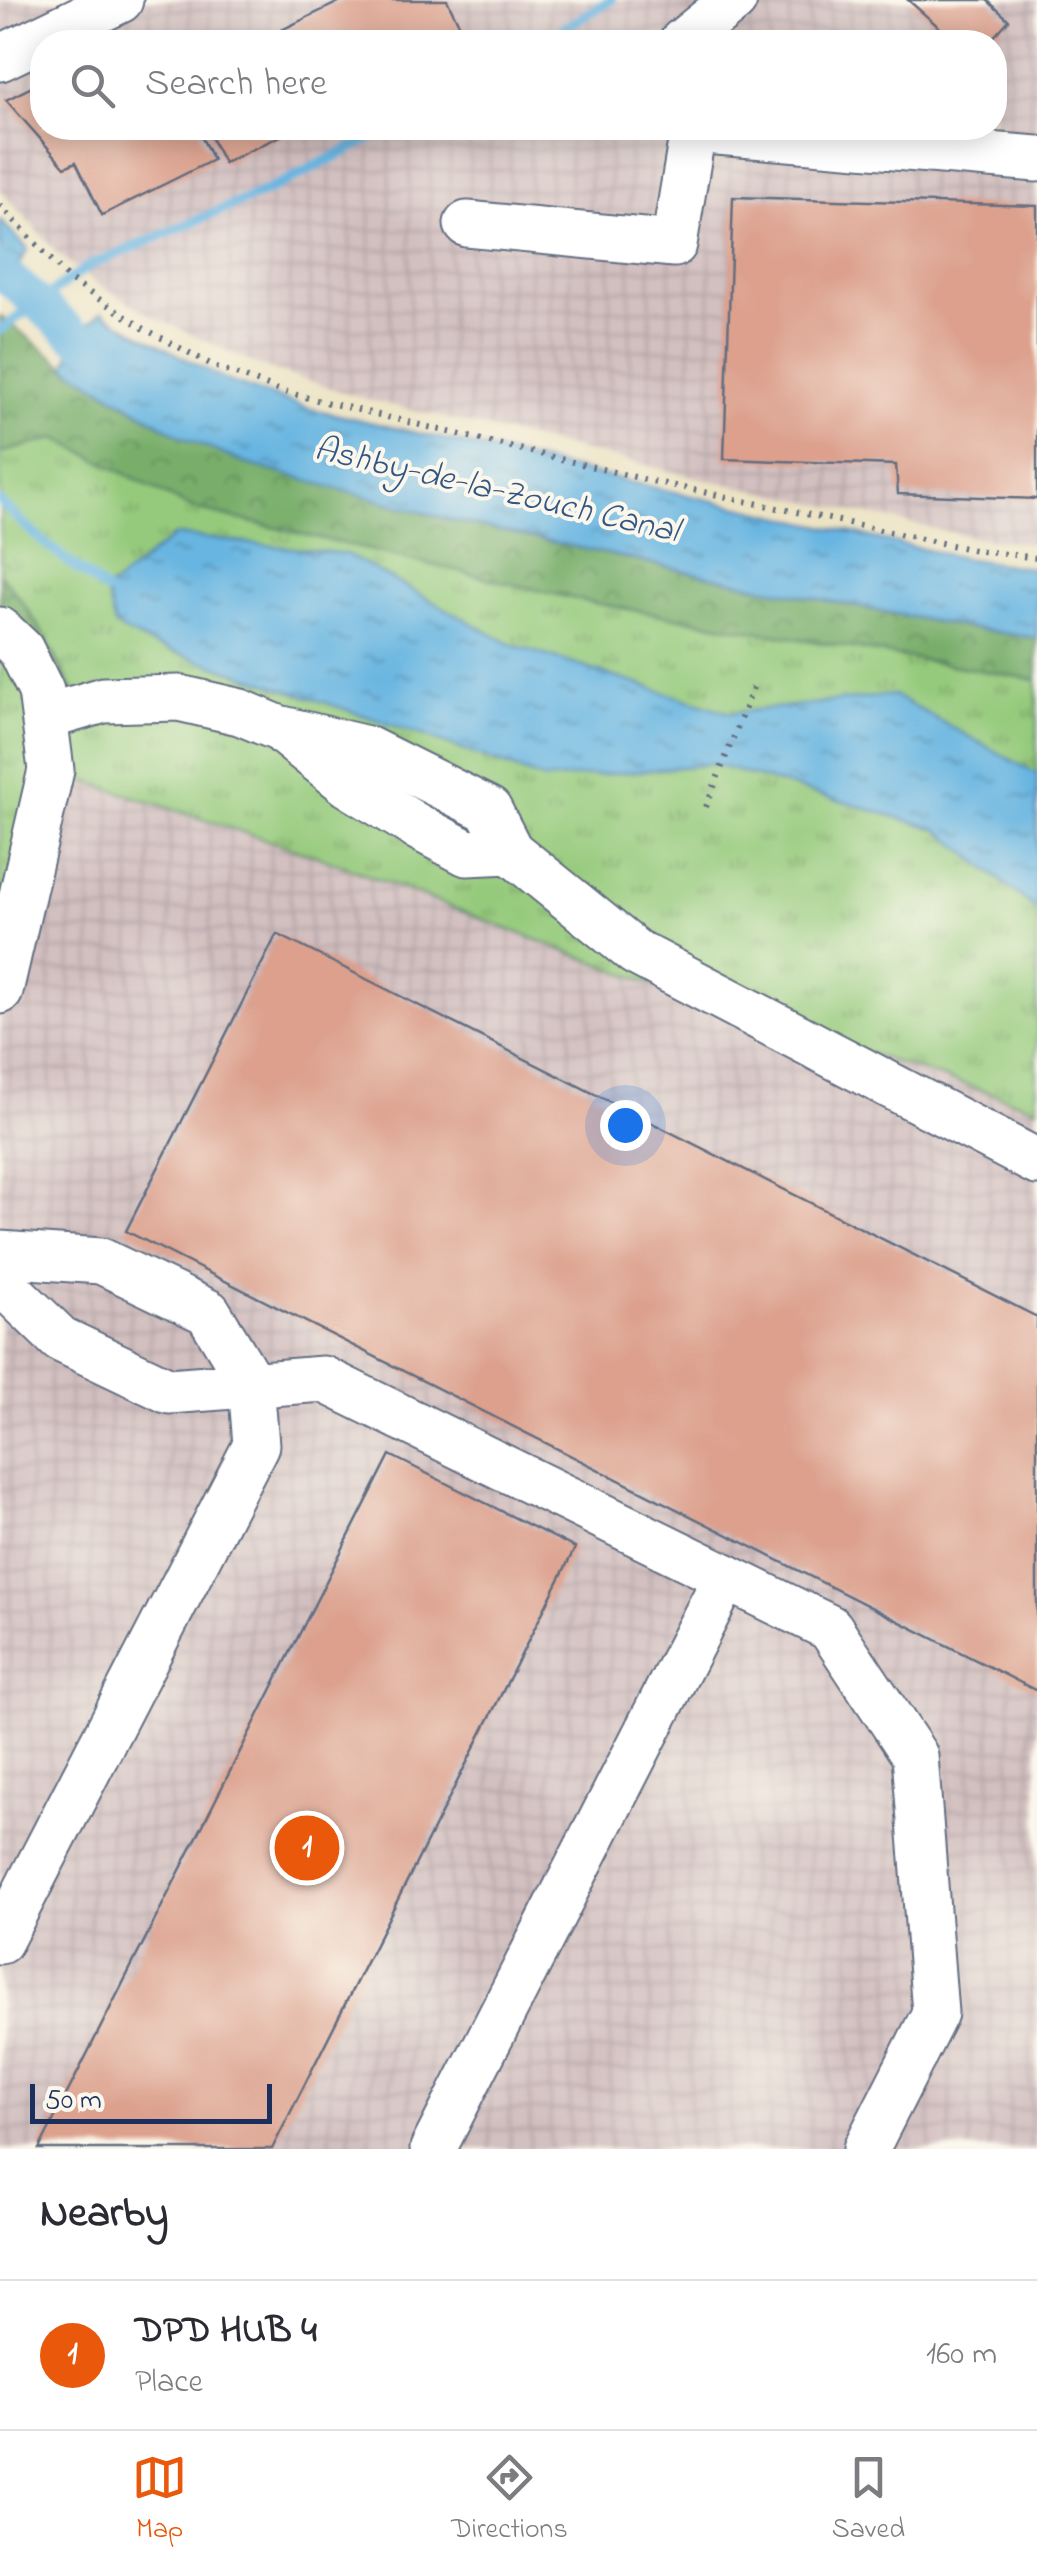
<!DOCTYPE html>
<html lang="en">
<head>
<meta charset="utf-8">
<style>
	body { margin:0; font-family:"Indie Flower",sans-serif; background:#f2f2f3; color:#2b2b33 }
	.scale { position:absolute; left:30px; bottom:25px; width:242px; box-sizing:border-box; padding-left:10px; border:5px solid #1b2f5e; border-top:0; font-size:28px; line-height:35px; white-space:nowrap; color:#1b2f5e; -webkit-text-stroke:8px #fbf7ec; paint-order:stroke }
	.you { position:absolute; left:625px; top:1125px; width:35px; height:35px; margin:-25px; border:8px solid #fff; border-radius:50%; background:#1a73e8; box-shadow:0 0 0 15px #1a73e833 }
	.badge { display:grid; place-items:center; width:65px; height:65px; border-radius:50%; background:#ea580c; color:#fff; font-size:32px; font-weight:700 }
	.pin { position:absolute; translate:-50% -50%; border:5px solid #fff; box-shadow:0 2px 10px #0006 }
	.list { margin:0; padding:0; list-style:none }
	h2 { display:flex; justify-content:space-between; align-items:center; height:130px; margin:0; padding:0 40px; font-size:42px }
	h2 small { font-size:32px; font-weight:400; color:#7c7c81 }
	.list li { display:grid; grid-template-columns:65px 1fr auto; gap:30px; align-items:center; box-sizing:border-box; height:150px; padding:0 40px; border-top:2px solid #e1e1e2 }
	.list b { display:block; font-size:38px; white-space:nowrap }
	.list p { margin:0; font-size:32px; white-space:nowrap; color:#7c7c81 }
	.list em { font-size:32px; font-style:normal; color:#7c7c81 }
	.icon { flex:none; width:55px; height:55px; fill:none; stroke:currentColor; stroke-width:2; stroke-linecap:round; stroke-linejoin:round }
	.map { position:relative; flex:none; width:1037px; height:2149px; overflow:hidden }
	.search { position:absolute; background:#fff; box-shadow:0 5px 25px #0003; left:30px; right:30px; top:30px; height:110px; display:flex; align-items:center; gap:25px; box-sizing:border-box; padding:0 35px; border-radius:40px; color:#7c7c81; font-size:38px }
	.sheet { height:280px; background:#fff }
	nav { display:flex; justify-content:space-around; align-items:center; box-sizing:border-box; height:140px; border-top:2px solid #e1e1e2; background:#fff; font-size:28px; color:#7c7c81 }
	nav a { display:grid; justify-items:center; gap:5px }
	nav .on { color:#ea580c }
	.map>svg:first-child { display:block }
	.industrial { fill:url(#industrial-grid); fill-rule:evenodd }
	.grass { fill:url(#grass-tufts); stroke:#587c6c; stroke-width:2.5 }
	.forest { fill:url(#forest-crowns); stroke:#4a6e64; stroke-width:2.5 }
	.water { fill:url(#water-ripples); stroke:#4172a0; stroke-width:2.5 }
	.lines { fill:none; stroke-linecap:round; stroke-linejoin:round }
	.stream { stroke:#67b5e1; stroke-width:10 }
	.canal { stroke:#67b5e1; stroke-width:35 }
	.building { fill:#dca08d }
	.minor-casing { stroke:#646e81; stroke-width:49 }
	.path { stroke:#646e81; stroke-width:6; stroke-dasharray:2.5 8; stroke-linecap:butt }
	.minor { stroke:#fff; stroke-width:45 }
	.labels { text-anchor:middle; stroke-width:8; stroke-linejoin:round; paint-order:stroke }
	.water-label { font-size:35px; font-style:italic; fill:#325785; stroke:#fbf7ec }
</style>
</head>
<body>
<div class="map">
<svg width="1037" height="2149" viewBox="0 0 1037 2149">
	<defs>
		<pattern id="industrial-grid" width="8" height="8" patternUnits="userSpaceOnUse" patternTransform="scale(2.5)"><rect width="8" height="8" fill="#d2bfbf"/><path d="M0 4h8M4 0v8" fill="none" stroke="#b4a4a7"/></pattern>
		<pattern id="grass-tufts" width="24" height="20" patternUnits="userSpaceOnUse" patternTransform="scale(2.5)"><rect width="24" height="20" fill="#95ca7b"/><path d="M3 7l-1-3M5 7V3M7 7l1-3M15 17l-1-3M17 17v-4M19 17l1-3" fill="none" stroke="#79a468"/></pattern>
		<pattern id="forest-crowns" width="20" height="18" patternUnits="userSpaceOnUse" patternTransform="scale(2.5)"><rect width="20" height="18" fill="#78ae6b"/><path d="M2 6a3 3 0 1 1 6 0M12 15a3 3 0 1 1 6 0" fill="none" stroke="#628e5b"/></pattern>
		<pattern id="water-ripples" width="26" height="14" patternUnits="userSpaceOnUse" patternTransform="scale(2.5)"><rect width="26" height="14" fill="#67b5e1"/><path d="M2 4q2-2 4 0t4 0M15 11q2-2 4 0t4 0" fill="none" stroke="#5494ba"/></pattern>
	</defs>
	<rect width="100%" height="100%" fill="#fbf7ec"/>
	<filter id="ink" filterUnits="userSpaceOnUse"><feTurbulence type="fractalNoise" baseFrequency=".01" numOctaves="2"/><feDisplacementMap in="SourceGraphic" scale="20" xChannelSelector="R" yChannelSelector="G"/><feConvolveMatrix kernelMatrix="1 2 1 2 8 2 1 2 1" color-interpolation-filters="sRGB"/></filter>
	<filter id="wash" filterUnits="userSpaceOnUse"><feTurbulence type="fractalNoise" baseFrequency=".0048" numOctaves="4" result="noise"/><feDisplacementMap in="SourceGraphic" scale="40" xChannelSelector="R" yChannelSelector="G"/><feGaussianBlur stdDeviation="2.25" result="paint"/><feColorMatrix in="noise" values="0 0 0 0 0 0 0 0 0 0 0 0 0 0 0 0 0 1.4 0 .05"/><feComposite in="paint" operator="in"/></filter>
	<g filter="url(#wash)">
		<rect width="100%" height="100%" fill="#ece3c3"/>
		<!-- industrial -->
		<g class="industrial">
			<path d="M0,0h1037v544l-65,-7 -281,-61 -322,-76 -109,-34 -108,-50 -54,-32 -39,-29 -59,-66zM42,42h952v86h-952z"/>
			<path d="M51,770l274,89 324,124 388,125v1041h-1037v-1158z"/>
		</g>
		<!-- grass -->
		<path class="grass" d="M56,438l136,70 397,94 448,78v428l-388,-125 -324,-124 -273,-89 -52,221v-361l79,71c-23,-44 -45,-90 -79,-126v-122z"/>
		<!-- forest -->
		<g class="forest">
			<path d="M0,316l66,51 57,35 61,36 60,24 210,59 340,73 168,33 75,11v42l-448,-78 -397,-94 -136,-70 -56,15z"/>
			<path d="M0,575c35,37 56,83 79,128l-38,-12 -41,-72z"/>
		</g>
		<!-- water -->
		<g class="water">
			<path d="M0,220l28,29 -18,33 -10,4z"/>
			<path d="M102,312l19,12 107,57 80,27 654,150 75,11v69l-75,-11 -168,-33 -340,-73 -210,-58 -60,-25 -118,-71 9,-31z"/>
			<path d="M175,535l171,19 164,90 220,69 163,-18 144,79v136l-100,-81 -225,-65 -167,16 -117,-43 -275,-92 -38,-19 -9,-35z"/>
		</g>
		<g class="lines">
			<!-- stream -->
			<g class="stream">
				<path d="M541,42l70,-42"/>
				<path d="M0,330l89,-64 182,-77 120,-61"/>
				<path d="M0,502l42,39 64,50"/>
			</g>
			<!-- canal -->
			<path class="canal" d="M0,270l75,66 38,23"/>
		</g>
		<g id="blocks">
			<!-- building -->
			<g class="building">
				<path d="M343,0h104l21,42h-211z"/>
				<path d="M908,0h79l22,20 -20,22h-33z"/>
				<path d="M42,82v46h155l16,32 -111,55 -26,-53 -11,5 -59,-67z"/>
				<path d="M206,128h91l-73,35z"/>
				<path d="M733,197l304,9v293l-139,-5 -2,-29 -172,-6z"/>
				<path d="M277,934l760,383v374l-911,-460z"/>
				<path d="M390,1455l185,93 -303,601h-233z"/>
			</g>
		</g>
	</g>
	<g filter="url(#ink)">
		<use href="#blocks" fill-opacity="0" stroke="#646e81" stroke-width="2.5"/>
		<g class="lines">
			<defs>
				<g id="minor">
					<path d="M682,42l52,-42"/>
					<path d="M0,58l120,-58"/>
					<path d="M467,224l207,20 19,-114 344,29"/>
					<path d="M0,630l21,20 20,41 10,79 -51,221"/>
					<path d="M45,717l59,-17 75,-2 61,14 38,16 89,21 122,61 21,41 125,101 402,210"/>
					<path d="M287,735l61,49 68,42 51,27 43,-2"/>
					<path d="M0,1254l101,7 107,51 43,71 5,62 -256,496"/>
					<path d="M0,1281l60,58 109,52 154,-12 507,249 85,128 20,257 -69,136"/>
					<path d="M433,2149l293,-572"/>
				</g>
			</defs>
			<!-- minor casing -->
			<use href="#minor" class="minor-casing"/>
			<!-- path -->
			<g class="path">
				<path d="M0,205l70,75 73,48 71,38 70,26 363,88 327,70 63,8"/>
				<path d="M706,807l50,-127"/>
			</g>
			<!-- minor -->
			<use href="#minor" class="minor"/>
		</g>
	</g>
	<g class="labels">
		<!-- water labels -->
		<g class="water-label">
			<text transform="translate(497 488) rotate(13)" y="12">Ashby-de-la-Zouch Canal</text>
		</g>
	</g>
</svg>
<div class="scale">50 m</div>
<div class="you"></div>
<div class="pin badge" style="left:307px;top:1848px">1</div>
<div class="search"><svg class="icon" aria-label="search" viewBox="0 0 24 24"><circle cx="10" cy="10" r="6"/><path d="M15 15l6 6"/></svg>Search here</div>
</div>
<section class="sheet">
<h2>Nearby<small></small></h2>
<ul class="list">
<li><span class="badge">1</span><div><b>DPD HUB 4</b><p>Place</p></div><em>160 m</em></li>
</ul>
</section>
<nav>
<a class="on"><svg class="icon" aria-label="map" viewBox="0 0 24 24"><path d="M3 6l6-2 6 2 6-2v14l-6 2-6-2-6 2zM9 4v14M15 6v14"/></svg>Map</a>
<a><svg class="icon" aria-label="directions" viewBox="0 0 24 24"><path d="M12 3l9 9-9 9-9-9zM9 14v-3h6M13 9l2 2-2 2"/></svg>Directions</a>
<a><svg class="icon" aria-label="saved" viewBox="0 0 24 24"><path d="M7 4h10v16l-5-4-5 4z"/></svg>Saved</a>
</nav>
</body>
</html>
